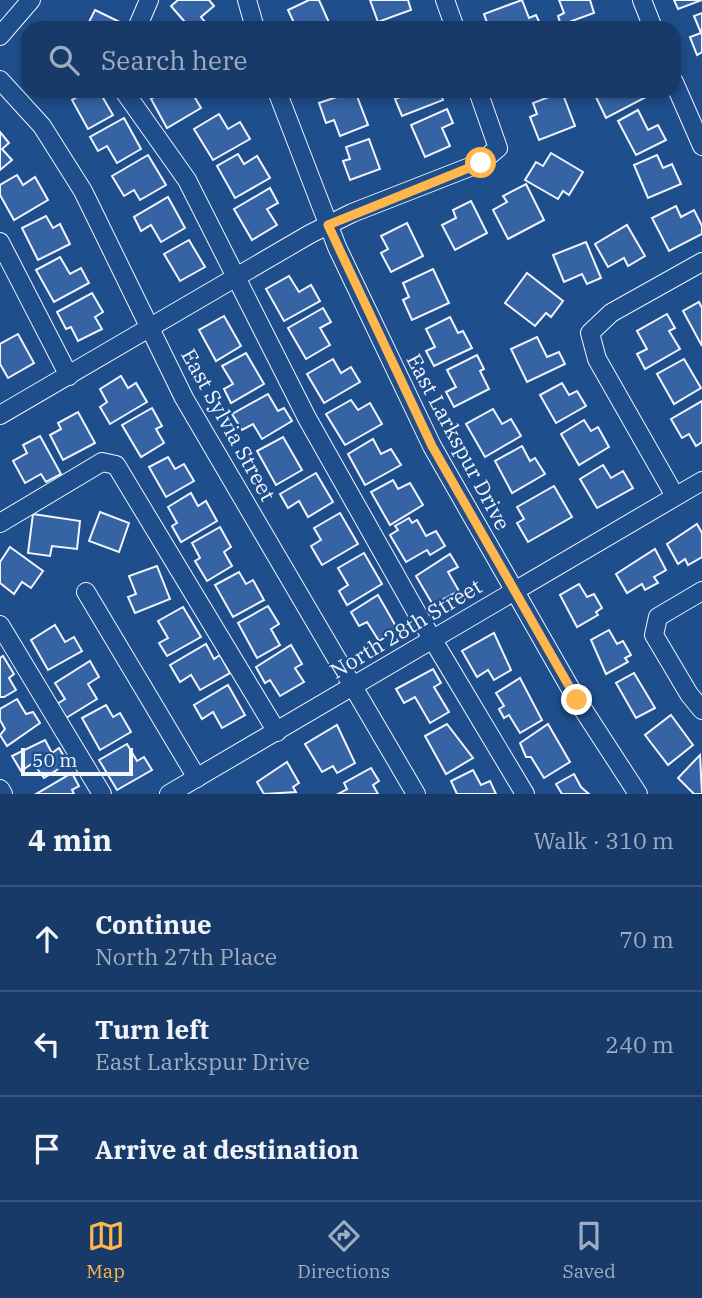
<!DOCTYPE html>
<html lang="en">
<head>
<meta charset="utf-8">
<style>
	body { margin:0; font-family:"IBM Plex Serif",serif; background:#20416f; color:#f1f3f6 }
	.scale { position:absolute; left:21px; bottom:18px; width:112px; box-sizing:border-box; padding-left:7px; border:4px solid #f2f6ff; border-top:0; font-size:19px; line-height:24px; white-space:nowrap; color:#f2f6ff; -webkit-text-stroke:5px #1f4e8c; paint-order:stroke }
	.stop { position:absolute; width:21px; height:21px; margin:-16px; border:5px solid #ffb74d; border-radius:50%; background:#fff }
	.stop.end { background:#ffb74d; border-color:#fff; box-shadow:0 2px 7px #0008 }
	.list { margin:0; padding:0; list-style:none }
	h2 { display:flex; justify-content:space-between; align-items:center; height:91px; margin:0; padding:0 28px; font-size:30px }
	h2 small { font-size:23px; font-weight:400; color:#9eadc0 }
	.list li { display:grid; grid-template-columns:46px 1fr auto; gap:21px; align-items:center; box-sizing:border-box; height:105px; padding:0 28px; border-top:2px solid #36547d }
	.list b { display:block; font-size:26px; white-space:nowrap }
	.list p { margin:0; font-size:23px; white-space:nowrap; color:#9eadc0 }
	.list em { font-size:23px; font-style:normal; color:#9eadc0 }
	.icon { flex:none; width:38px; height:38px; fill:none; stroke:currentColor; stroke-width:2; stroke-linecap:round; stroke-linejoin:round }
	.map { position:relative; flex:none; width:702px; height:794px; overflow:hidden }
	.search { position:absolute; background:#173a69; box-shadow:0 4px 10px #0003; left:21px; right:21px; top:21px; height:77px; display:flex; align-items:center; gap:18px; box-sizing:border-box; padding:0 24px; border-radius:21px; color:#9eadc0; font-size:26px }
	.sheet { height:406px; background:#173a69 }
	nav { display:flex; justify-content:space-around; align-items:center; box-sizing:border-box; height:98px; border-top:2px solid #36547d; background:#173a69; font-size:19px; color:#9eadc0 }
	nav a { display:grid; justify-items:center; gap:4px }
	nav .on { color:#ffb74d }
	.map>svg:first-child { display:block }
	.building { fill:#3563a3; stroke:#f2f6ff; stroke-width:2 }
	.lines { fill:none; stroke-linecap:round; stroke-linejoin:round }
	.minor-casing { stroke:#f2f6ff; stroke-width:20 }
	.minor { stroke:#1f4e8c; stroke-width:18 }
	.route { stroke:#ffb74d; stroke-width:9 }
	.labels { text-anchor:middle; stroke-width:5; stroke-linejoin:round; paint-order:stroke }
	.street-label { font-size:21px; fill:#f2f6ff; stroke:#1f4e8c }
</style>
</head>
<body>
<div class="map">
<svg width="702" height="794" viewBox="0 0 702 794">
	<rect width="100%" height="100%" fill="#1f4e8c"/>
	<!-- building -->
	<g class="building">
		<path d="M178,0h31l5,6 -13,11 8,10 -19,1 -19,-22z"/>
		<path d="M309,0h10l12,27 -28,1 -3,-5 -5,2 -7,-15z"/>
		<path d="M370,0h38l3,10 -33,12z"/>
		<path d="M522,0l7,18 7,-3 6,13h-53l-5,-14z"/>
		<path d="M559,0h31l4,13 -33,12 -3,-9 6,-3z"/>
		<path d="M674,0h28l-24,9z"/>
		<path d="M95,10l33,16 -1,2h-56l3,-6 12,6z"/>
		<path d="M702,13v39l-5,3 -7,-18 11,-4 -7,-17z"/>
		<path d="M88,91h11l14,24 -25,14 -16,-29z"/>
		<path d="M165,91h26l10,17 -34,20 -16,-29z"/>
		<path d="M355,91l13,34 -28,11 -6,-16 -8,3 -7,-20z"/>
		<path d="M402,91h38l3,9 -41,16 -7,-17 9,-3z"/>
		<path d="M593,91h53l2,5 -42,22z"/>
		<path d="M562,92l13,34 -36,14 -9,-23 7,-3 -4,-11z"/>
		<path d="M447,109l6,14 -11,5 8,18 -25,11 -14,-32z"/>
		<path d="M638,110l10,20 10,-5 8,15 -30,15 -18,-34z"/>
		<path d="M219,114l9,15 12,-7 10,17 -37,21 -19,-31z"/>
		<path d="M124,118l17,31 -24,14 -10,-17 -9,5 -8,-14z"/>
		<path d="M0,132l9,11 -7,6 10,11 -12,10z"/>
		<path d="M369,139l11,30 -30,11 -7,-19 7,-2 -4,-12z"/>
		<path d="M551,153l32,19 -14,23 -6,-4 -5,8 -33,-19 11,-18 7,4z"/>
		<path d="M238,154l6,10 13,-8 13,22 -35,20 -18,-32z"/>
		<path d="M148,155l18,30 -26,15 -6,-10 -10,6 -12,-20z"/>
		<path d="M657,155l6,13 9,-4 9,20 -33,14 -14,-33z"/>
		<path d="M17,175l6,10 12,-8 13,23 -34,20 -14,-25v-10z"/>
		<path d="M526,184l18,36 -36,19 -15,-29 14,-8 -4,-6z"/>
		<path d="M270,188l8,15 -11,6 10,16 -25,15 -18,-31z"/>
		<path d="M168,197l17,31 -24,14 -10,-17 -10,6 -7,-14z"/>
		<path d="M471,201l16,32 -32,17 -13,-25 14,-7 -3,-8z"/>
		<path d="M676,206l5,11 13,-7 8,16v8l-33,17 -17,-33z"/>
		<path d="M46,216l7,12 7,-4 10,20 -32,16 -16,-32z"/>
		<path d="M407,223l16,33 -32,16 -10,-19 7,-4 -7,-13z"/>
		<path d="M627,225l18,31 -17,10 -4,-8 -16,9 -13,-23z"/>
		<path d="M189,240l16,27 -25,14 -16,-27z"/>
		<path d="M586,242l15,36 -14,6 -5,-10 -18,8 -11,-27z"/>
		<path d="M60,257l10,17 11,-6 8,15 -35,19 -18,-32z"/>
		<path d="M433,269l16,34 -37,17 -9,-20 6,-3 -6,-14z"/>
		<path d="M527,273l36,28 -12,16 -5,-4 -11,13 -30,-23z"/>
		<path d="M289,276l10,16 12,-7 9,16 -36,20 -18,-32z"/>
		<path d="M92,293l11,19 -8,5 7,12 -24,12 -7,-14 -5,2 -9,-17z"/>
		<path d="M699,302l3,6v38l-19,-35z"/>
		<path d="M323,308l8,14 -11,6 10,17 -24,14 -18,-31z"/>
		<path d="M667,314l8,14 -6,3 11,18 -35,20 -8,-15 10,-5 -10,-18z"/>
		<path d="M224,316l17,30 -25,15 -17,-31z"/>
		<path d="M450,317l8,16 5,-2 9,17 -38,18 -8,-15 9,-4 -9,-18z"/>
		<path d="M18,334l16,29 -26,15 -8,-14v-20z"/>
		<path d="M537,337l10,20 12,-5 6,12 -38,18 -16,-33z"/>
		<path d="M246,353l18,31 -33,19 -7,-14 9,-5 -11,-18z"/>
		<path d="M477,355l7,14 -4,2 9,18 -35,18 -8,-15 10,-5 -9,-17z"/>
		<path d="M333,359l8,14 10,-6 9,15 -36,21 -17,-29z"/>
		<path d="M684,359l17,29 -27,16 -17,-30z"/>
		<path d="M121,376l7,12 8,-5 11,19 -37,22 -10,-17 7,-5 -7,-13z"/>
		<path d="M562,383l7,12 8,-4 9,15 -30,17 -16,-28z"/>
		<path d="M268,394l10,17 6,-3 8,13 -30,18 -9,-15 -11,6 -10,-16z"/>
		<path d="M351,400l7,10 12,-7 12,21 -37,21 -19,-31z"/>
		<path d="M702,401v41l-6,4 -7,-12 -7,4 -11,-19z"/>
		<path d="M152,408l10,18 -6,3 8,14 -23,14 -19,-32z"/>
		<path d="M493,409l9,15 9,-5 10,17 -36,21 -19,-33z"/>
		<path d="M78,412l17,31 -32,17 -13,-25 11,-6 -3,-6z"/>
		<path d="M584,420l7,11 7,-4 11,20 -30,18 -18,-31z"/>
		<path d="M40,436l21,38 -15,8 -5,-8 -16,9 -12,-22 14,-8 -4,-8z"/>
		<path d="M283,437l19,33 -26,15 -19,-34z"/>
		<path d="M373,439l8,15 10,-5 10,16 -36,20 -17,-31z"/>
		<path d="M522,446l8,15 5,-3 10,16 -33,19 -17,-32z"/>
		<path d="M168,457l7,12 9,-5 10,17 -28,16 -17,-30z"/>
		<path d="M603,465l8,13 12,-7 10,17 -36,20 -17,-29z"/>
		<path d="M316,473l17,29 -25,15 -9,-16 -11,7 -8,-14z"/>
		<path d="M393,480l5,9 12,-6 13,22 -33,20 -19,-33z"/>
		<path d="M554,486l18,31 -44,25 -11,-19 7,-4 -7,-12z"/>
		<path d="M191,493l7,13 8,-5 11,20 -36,21 -9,-16 5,-3 -9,-16z"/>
		<path d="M100,512l29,11 -10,29 -30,-11z"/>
		<path d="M340,513l18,31 -36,21 -11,-19 10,-6 -7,-12z"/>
		<path d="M33,514l47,7 -3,28 -25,-3 -2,10 -22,-3z"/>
		<path d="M409,518l3,5 5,-3 9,16 10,-5 9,15 -15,9 -3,-5 -21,12 -16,-27 8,-5 -3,-4z"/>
		<path d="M697,524l5,9v24l-14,8 -3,-6 -7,5 -11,-20z"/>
		<path d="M220,527l11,20 -7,5 8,14 -25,15 -12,-20 5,-3 -8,-15z"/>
		<path d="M10,547l33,24 -12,17 -9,-6 -8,12 -14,-11v-21z"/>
		<path d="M655,549l11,21 -12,7 4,6 -13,7 -3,-6 -15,9 -11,-19z"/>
		<path d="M364,553l18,31 -35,21 -8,-14 9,-6 -10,-17z"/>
		<path d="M450,554l8,13 -10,5 11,19 -26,14 -17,-29z"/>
		<path d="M157,566l13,33 -35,14 -7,-16 8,-3 -7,-18z"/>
		<path d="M239,572l7,12 7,-4 11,20 -31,17 -18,-32z"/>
		<path d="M579,584l8,13 7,-3 8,14 -6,4 2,3 -21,12 -17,-32z"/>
		<path d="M378,595l20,35 -19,11 -12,-19 -8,4 -8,-14z"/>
		<path d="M268,606l11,18 -8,5 9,16 -23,13 -19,-35z"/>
		<path d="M183,607l18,30 -34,19 -8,-13 9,-5 -10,-17z"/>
		<path d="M55,625l10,17 9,-5 8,14 -34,19 -17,-30z"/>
		<path d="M609,630l8,14 6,-3 8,14 -6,3 3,4 -22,12 -15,-34z"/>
		<path d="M494,633l17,37 -17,10 -6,-10 -11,7 -15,-26z"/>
		<path d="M206,644l8,15 6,-4 10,18 -30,17 -9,-15 -11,7 -10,-17z"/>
		<path d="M291,645l11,19 -7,4 9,14 -24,14 -10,-16 -5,3 -9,-16z"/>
		<path d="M3,656l11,18 -5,4 7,12 -12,7h-4v-39z"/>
		<path d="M90,661l9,16 -11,7 9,15 -31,19 -9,-14 8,-5 -10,-16z"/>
		<path d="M433,669l8,14 -7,4 15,25 -19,11 -15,-26 -11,6 -8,-14z"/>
		<path d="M634,673l21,35 -19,10 -20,-35z"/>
		<path d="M520,678l22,42 -22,13 -11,-18 -5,3 -5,-9 5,-3 -8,-13z"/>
		<path d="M228,685l17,30 -23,13 -9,-16 -11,7 -8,-14z"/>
		<path d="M17,699l9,15 7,-2 7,11 -33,23 -7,-11 5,-6 -5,-9v-11z"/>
		<path d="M106,705l7,12 7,-4 11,19 -31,18 -18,-32z"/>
		<path d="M671,715l22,30 -25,20 -23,-30z"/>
		<path d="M447,724l26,34 -27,16 -21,-38z"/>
		<path d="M548,724l22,38 -26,16 -13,-21h-5l-6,-14z"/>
		<path d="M337,725l18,38 -18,10 -4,-7 -11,6 -17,-28z"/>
		<path d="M45,740l7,13 7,-5 9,15 -24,15 -11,-15 -12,8 -9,-15z"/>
		<path d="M127,744l10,17 7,-4 8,13 -35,20 -18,-30z"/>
		<path d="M700,755l2,39h-8l-16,-16z"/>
		<path d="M287,762l12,21 -6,4 3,5 -32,2 -7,-12z"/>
		<path d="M371,768l8,13 -6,4 5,9h-40l9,-5 -3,-6z"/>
		<path d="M473,770l8,15 9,-4 6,13h-39l-6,-13z"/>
		<path d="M72,773l7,13 -7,4 2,4h-38z"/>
		<path d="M574,774l7,13 8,7h-27l-6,-10z"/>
	</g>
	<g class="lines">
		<defs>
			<g id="minor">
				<path d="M247,0l8,28"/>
				<path d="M445,0l10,28"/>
				<path d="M642,0l11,28"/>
				<path d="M137,28l12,-28"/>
				<path d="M0,36l31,-36"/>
				<path d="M0,80l42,46 41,65 101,207 232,396"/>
				<path d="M674,82l28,64"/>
				<path d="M124,91l63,89 120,238 111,197 107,179"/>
				<path d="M277,91l60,156 95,199 145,254 61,94"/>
				<path d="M0,242l69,134"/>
				<path d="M0,415l310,-181 42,-21 128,-50 18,-15 -20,-57"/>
				<path d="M675,496l-78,-137 -7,-26 21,-20 91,-51"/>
				<path d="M0,523l102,-61 14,3 161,267"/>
				<path d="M702,591l-44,26 -4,18 35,59 13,16"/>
				<path d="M86,592l111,186"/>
				<path d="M0,625l102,169"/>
				<path d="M0,789l3,5"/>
				<path d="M169,794l533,-313"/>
			</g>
		</defs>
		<!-- minor casing -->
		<use href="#minor" class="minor-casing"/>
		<!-- minor -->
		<use href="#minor" class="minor"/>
	</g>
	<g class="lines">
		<!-- route -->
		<path class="route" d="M481,163l-153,62 104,221 145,254"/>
	</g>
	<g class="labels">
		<!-- street labels -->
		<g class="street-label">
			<text transform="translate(228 425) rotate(61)" y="7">East Sylvia Street</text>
			<text transform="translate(458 442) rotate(62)" y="7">East Larkspur Drive</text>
			<text transform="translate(406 629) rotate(-31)" y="7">North 28th Street</text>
		</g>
	</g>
</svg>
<div class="scale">50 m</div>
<div class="stop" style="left:481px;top:163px"></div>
<div class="stop end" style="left:577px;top:700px"></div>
<div class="search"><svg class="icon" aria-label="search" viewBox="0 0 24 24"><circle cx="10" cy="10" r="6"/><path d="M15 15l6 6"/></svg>Search here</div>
</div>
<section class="sheet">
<h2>4 min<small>Walk · 310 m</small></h2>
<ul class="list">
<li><svg class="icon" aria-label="ahead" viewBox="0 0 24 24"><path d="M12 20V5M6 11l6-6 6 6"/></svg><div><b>Continue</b><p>North 27th Place</p></div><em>70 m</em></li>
<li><svg class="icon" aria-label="left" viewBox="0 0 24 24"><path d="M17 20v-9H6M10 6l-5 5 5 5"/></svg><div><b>Turn left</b><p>East Larkspur Drive</p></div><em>240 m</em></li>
<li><svg class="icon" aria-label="arrive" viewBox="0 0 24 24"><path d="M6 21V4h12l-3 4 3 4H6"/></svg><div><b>Arrive at destination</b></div></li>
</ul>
</section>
<nav>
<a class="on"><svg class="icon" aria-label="map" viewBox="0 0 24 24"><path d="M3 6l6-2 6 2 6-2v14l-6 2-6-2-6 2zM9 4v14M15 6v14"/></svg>Map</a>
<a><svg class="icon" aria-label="directions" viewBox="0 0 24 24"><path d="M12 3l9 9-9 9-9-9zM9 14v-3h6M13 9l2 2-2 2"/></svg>Directions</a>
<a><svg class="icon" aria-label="saved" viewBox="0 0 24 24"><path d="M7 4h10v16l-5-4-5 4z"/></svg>Saved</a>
</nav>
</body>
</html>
